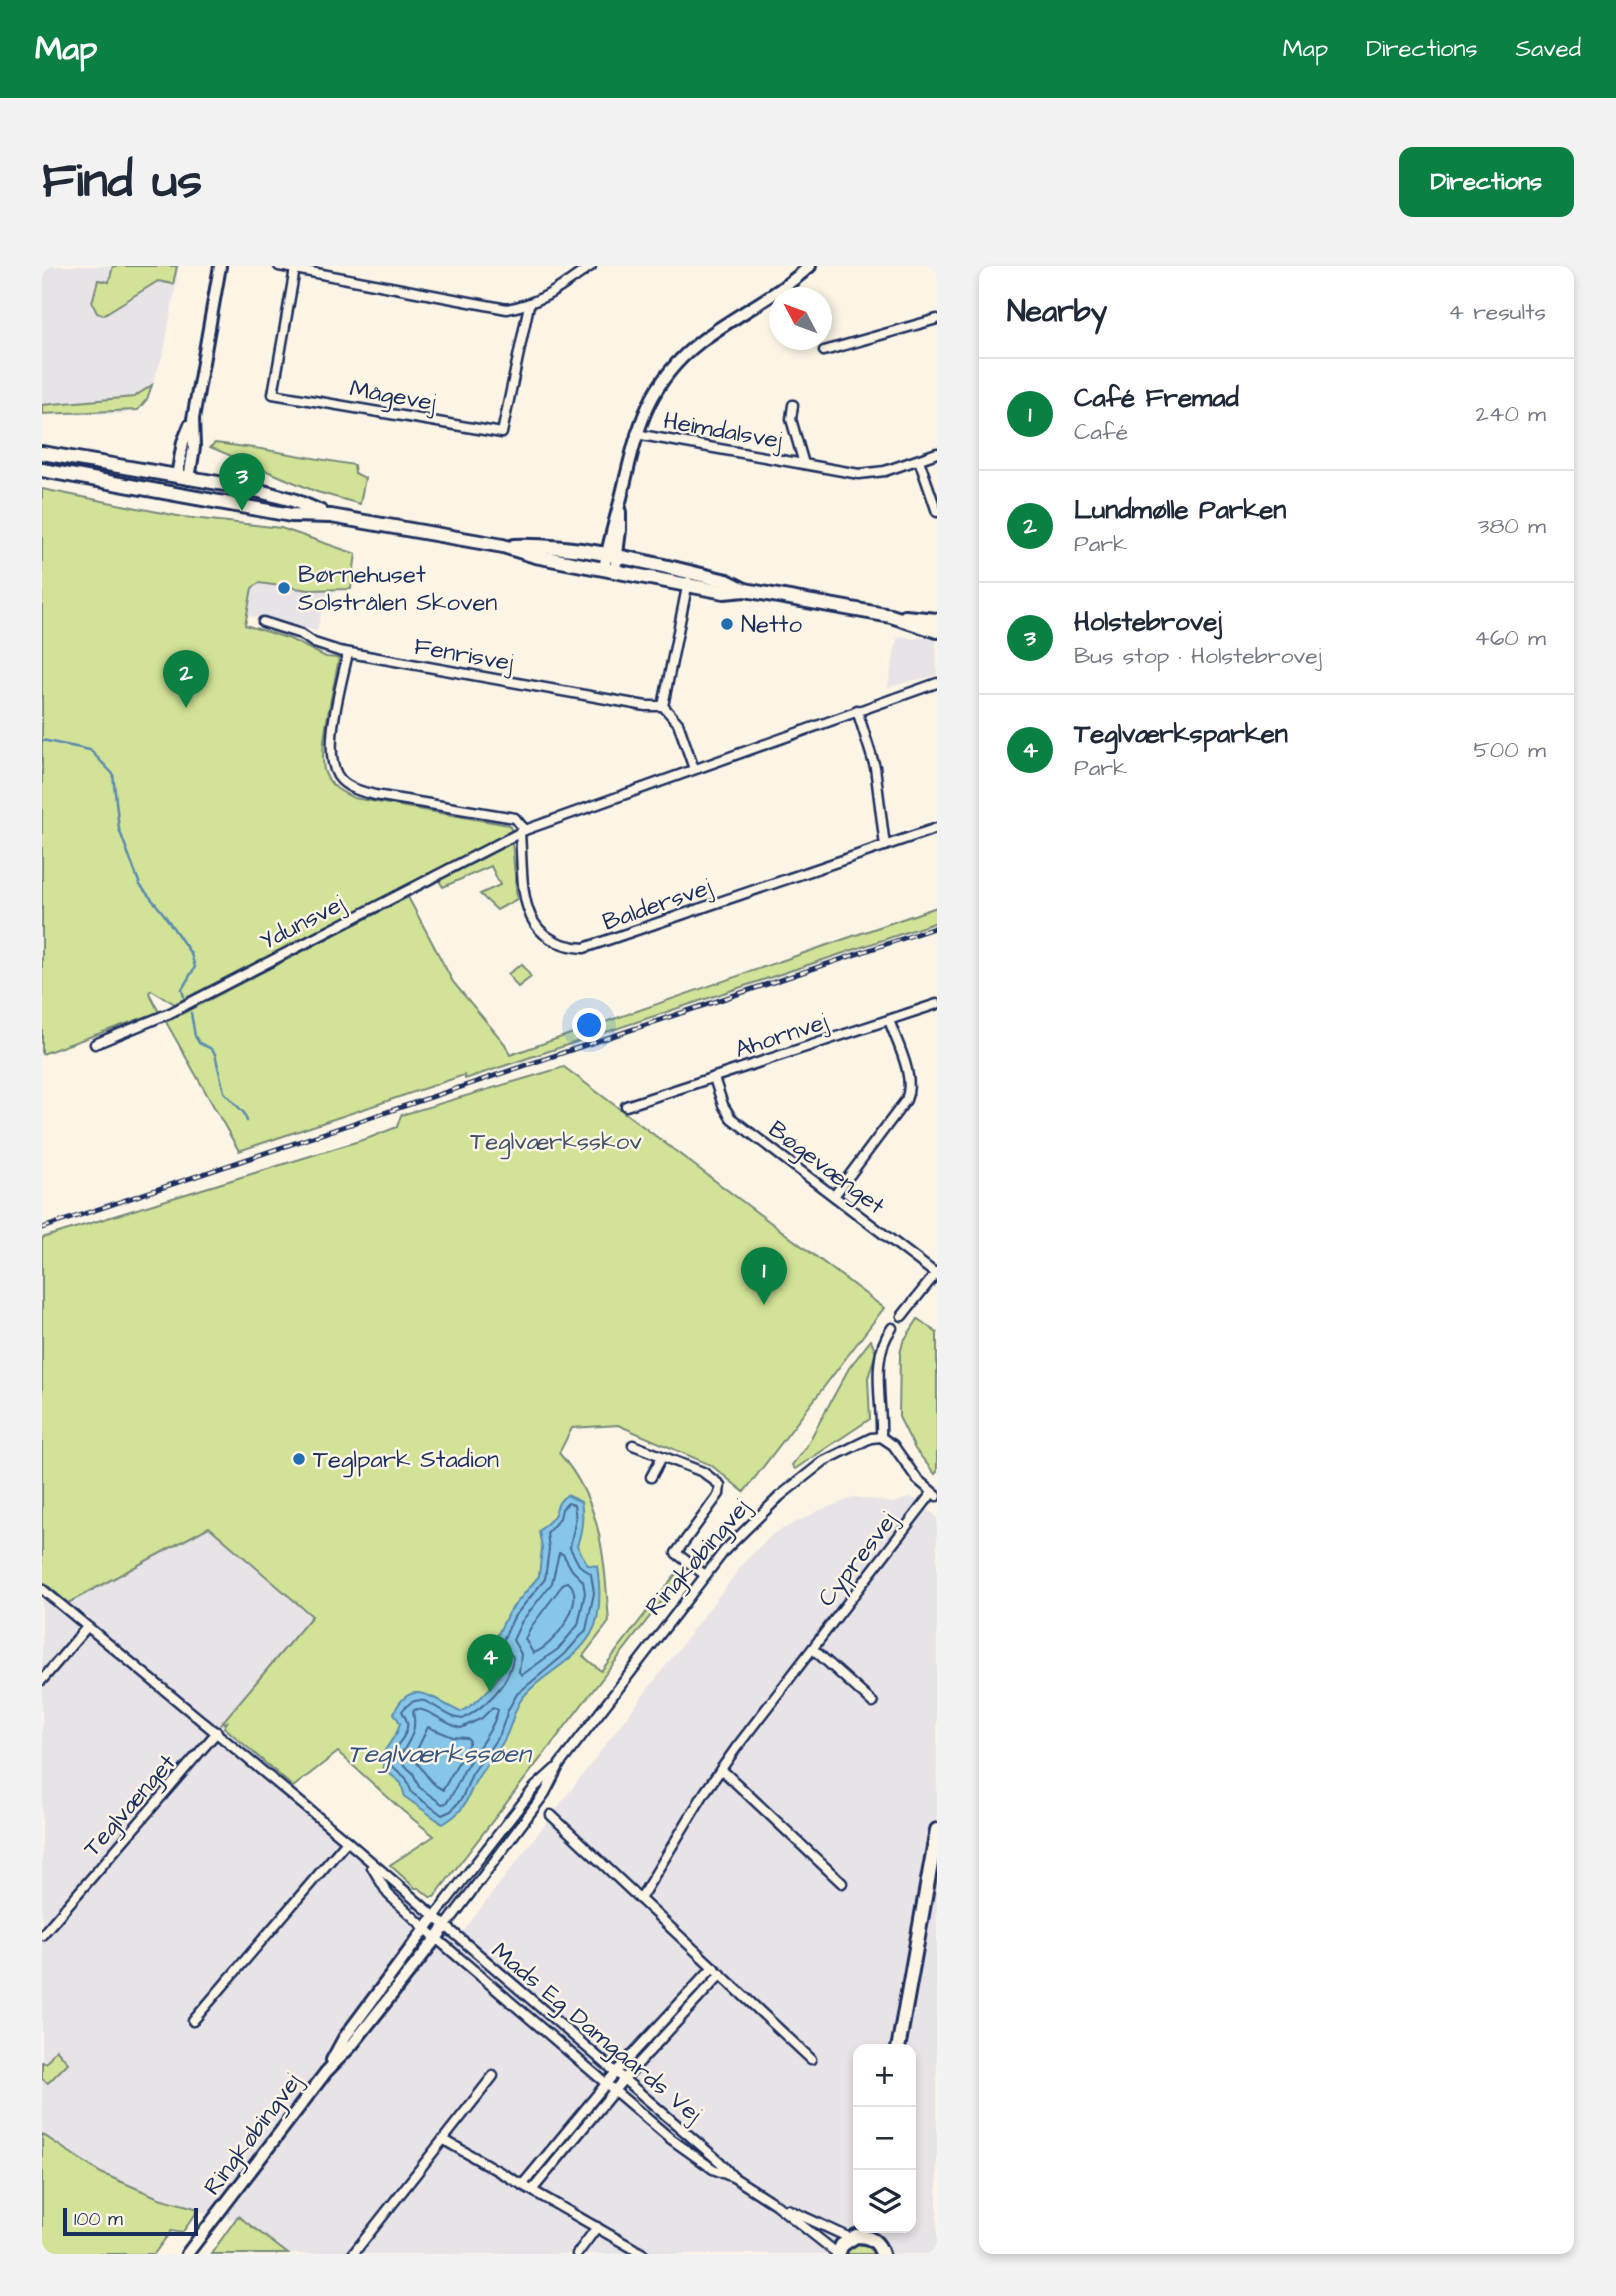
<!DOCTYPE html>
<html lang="en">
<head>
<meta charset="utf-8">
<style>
	body { margin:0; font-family:"Architects Daughter",sans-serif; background:#f2f2f3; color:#1f2937 }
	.controls { position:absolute; right:21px; bottom:21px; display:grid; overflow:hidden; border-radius:14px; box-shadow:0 4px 10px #0003 }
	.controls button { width:63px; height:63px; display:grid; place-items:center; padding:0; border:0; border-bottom:2px solid #e0e1e3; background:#fff; color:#1f2937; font:35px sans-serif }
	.compass { position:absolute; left:727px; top:21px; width:63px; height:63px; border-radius:50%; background:#fff; box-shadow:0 4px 10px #0003; rotate:311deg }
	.scale { position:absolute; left:21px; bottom:18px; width:135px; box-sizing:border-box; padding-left:7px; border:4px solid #1b2f5e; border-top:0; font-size:19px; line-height:24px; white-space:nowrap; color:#1b2f5e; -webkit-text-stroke:5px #fcf5e5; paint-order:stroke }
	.you { position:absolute; left:548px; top:760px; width:24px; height:24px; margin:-18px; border:5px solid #fff; border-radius:50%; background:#1a73e8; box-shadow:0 0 0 10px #1a73e833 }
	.badge { display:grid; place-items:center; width:46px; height:46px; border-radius:50%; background:#0b8043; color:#fff; font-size:23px; font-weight:700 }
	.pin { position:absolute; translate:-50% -58px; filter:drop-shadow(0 2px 4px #0008) }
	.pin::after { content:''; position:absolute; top:37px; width:24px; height:21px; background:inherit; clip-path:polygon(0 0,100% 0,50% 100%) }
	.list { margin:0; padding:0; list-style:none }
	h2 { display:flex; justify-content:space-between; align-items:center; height:91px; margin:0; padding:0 28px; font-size:30px }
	h2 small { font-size:23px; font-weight:400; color:#747a83 }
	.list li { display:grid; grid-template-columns:46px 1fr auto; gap:21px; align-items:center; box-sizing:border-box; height:112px; padding:0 28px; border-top:2px solid #e0e1e3 }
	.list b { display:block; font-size:26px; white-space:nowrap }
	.list p { margin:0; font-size:23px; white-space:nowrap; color:#747a83 }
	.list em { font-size:23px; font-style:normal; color:#747a83 }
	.icon { flex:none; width:38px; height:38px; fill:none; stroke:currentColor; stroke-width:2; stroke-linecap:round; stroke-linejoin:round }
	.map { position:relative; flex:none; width:895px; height:1988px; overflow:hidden; border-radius:14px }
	header { display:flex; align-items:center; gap:42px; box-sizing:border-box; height:98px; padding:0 35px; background:#0b8043; color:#fff }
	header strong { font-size:33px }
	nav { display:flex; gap:38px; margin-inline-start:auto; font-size:24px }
	.intro { display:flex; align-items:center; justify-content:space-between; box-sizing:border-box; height:168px; padding:0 42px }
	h1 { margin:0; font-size:49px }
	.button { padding:18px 32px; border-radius:14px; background:#0b8043; color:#fff; font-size:24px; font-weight:700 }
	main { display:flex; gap:42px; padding:0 42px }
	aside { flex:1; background:#fff; border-radius:14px; box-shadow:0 4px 10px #0003 }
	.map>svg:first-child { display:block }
	.built { fill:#e8e3e6; fill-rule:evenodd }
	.green { fill:#d2e397; stroke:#76897a; stroke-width:2 }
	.water { fill:#86c6e7; stroke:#5b8ab0; stroke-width:2 }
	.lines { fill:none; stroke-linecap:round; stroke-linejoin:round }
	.shore { stroke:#466b95; stroke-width:2 }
	.stream { stroke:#5b8ab0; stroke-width:2.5 }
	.minor-casing { stroke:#1b2f5e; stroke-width:13 }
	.tertiary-casing { stroke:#1b2f5e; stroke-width:16 }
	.secondary-casing { stroke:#1b2f5e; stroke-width:18 }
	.minor { stroke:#fcf5e5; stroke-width:8 }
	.tertiary { stroke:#fcf5e5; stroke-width:10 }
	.secondary { stroke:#fcf5e5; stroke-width:12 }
	.rail-casing { stroke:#1b2f5e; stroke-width:5 }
	.rail { stroke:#fcf5e5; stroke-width:2.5; stroke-dasharray:8; stroke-linecap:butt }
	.poi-dot { fill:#1f6fb2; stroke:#fcf5e5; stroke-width:2.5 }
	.labels { text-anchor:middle; stroke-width:5; stroke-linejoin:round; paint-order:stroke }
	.street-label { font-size:24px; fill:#1b2f5e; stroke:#fcf5e5 }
	.poi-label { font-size:24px; fill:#1b2f5e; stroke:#fcf5e5; text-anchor:start }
	.park-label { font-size:24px; fill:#405369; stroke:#fcf5e5 }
	.water-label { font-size:26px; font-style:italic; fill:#365580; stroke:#fcf5e5 }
</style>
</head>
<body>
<header>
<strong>Map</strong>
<nav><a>Map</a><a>Directions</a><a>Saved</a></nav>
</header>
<div class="intro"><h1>Find us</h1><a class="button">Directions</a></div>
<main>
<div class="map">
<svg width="895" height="1988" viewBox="0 0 895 1988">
	<rect width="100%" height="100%" fill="#fcf5e5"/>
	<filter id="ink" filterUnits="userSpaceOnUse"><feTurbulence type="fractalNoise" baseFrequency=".0143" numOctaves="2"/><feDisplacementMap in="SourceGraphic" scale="14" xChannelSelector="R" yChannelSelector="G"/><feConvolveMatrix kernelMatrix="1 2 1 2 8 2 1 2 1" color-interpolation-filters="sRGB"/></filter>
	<g filter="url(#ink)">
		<!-- built -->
		<g class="built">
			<path d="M0,0h137l-15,86 -17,47 -22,15h-83z"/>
			<path d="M195,308l99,4 -4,20 -9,6 -6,27 -90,-20z"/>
			<path d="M859,370l14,3 4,-2 17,3 1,35 -49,12 9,-48z"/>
			<path d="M813,1231l38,6 19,-6 25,20v737h-650l-50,-34 -43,-9 -71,-21 -81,-55v-554l26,22 141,-76 103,89 -91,108 241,209 285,-374 26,-25 47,-24zM816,1783h53v179h-53z"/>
		</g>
		<!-- green -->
		<g class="green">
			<path d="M71,0h64l-4,18 -15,-3 -55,34 -6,-2 -5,-10 6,-23 11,2z"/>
			<path d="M110,119l-5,14 -9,11 -96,4v-9l92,-8z"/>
			<path d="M173,177l46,6 93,16 1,8 10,5 -5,26 -43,-12 -107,-45z"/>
			<path d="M0,223l141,28 98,11 75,26 -5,35 -42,1 -50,-7 -7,5 -7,37 45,14 36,18 13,1c-4,25 -22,95 -14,115 6,14 16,19 29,25l155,27 3,6 -334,171 -3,2 -24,-14 -2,3 10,19 -117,42z"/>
			<path d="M470,576l5,57 -20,11 -17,-16 20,-9 -9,-19 -48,21 -5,-8z"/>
			<path d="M366,631l45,85 52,62 5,11 427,-148v15l-472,157 -1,-4 -225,76 -73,-129z"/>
			<path d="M480,698l9,13 -13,10 -10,-13z"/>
			<path d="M522,801l320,241 -140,184 -33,-27 -93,-40 -46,3 -13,25c44,50 45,106 50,169l-26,34 18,15 74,-96 9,-3 -250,325h-4l-11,-9h-4l-25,-23 44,-29 -31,-25 -65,-59 -45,35 -69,-60 3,-5 -6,2 91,-108 -103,-89 -141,76 -26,-22v-343l327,-100 28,-11 4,-12z"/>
			<path d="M876,1053l19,14v139l-2,2 -20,-25 -16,-32 1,-63 3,-12z"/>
			<path d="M829,1074l5,12 -8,26 2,41 -75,50 -3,-4 14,-18 43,-79z"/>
			<path d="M14,1783l12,14 -20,20 -6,-4v-17l4,1z"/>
			<path d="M0,1868l59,39 58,25 40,11 -17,24 -11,-2 -17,23h-112z"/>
			<path d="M196,1950l50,38h-77z"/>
			<path d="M815,1978l12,2 5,8h-28l6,-8z"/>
		</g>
		<!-- water -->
		<path class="water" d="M525,1229l14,7c3,16 1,28 -4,44l11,19 9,1c3,20 5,50 -6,68 -17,29 -53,42 -70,66 -7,10 -9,23 -14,34 -5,14 -18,27 -27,40 -15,23 -10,34 -37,50l-38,-27 -4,-14 -17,-14 -2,-14 15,-23 3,-9 -6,-10c17,-39 42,-11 67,-1 20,-12 40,-31 45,-54l-11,-11 2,-11 11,-23 31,-37 3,-28 -3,-17c5,-5 13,-11 16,-17 3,-9 3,-13 12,-19z"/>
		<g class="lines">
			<!-- shore -->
			<g class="shore">
				<path d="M526,1237l6,2c4,16 -2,28 -4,43l9,17 12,9 3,19 -8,37 -22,25 -47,39 -9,16 -8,24 -28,40 -10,24 -11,13 -9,4 -30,-22 -6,-15 -16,-14c-2,-16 20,-25 17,-42 -1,-4 -3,-7 -5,-11 21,-28 37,7 61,8 23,-13 47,-35 50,-62l-10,-12 1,-7 10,-21 31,-38 4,-30 -2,-16 13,-15 2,-9z"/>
				<path d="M517,1287l4,1 9,16 11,11 2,12 -7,32 -20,24 -36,26 -3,-3 2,-18 -8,-14 9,-19 30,-38z"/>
				<path d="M526,1316c21,17 -15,66 -35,71l-8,-14 6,-12 33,-44z"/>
				<path d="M451,1441l5,3c-6,24 -22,38 -33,59 -7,12 -10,24 -19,34l-4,1 -23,-17 -6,-14 -14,-13c8,-20 19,-24 14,-49l4,-2c15,1 28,16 44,19l21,-10z"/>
				<path d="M386,1461l25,10 14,1 3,3 -27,49c-15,-7 -19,-21 -30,-32z"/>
			</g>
			<!-- stream -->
			<g class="stream">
				<path d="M0,474l48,10 23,24 6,55 21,56 23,28 28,41 4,13 -13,22 2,8"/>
				<path d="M149,747l4,23 4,7 11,5 5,6 9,38 20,21 3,8"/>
				<path d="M0,1986l3,2"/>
			</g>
			<defs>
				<g id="minor">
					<path d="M237,0l228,43c37,-7 54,-22 84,-43"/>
					<path d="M253,3l-22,125 229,39 27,-128"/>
					<path d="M782,85l113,-32"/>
					<path d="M751,139l-2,14 13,45"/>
					<path d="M594,168l223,40 26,-3 52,-18"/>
					<path d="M877,194l18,52"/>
					<path d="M221,356l38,12 13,9 25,8 307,55h17"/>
					<path d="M306,387c-6,29 -29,105 -7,127 9,9 22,12 34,15l140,23 10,12"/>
					<path d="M621,440l25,-124"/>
					<path d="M621,440l15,17 16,46"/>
					<path d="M815,444l18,57 10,79"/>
					<path d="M478,567c4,52 -5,110 64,115l353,-120"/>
					<path d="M53,778l75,-31 355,-183 412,-147"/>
					<path d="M672,812l9,27 8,13 205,156"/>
					<path d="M584,840l311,-102"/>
					<path d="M792,930l72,-96c10,-23 -9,-57 -17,-80"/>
					<path d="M860,1050l35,-44"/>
					<path d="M839,1171c2,-34 -12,-79 11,-109"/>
					<path d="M839,1171l12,8 24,34 20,17"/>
					<path d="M591,1179l70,27 17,13 -1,9 -43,59 29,22"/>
					<path d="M609,1211l11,-20"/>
					<path d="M0,1323l305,252 373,321 13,15"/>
					<path d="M771,1383l60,54"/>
					<path d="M0,1414l45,-53"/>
					<path d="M679,1503l121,114"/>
					<path d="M509,1549l89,84"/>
					<path d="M330,1601l16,27 48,44 235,201 42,30 20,8 42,27 63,50"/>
					<path d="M392,1651l101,-130 20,-18"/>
					<path d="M403,1661l100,-134 15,-29 165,-214 55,-54 44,-35 47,-23 10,-1"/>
					<path d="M0,1669l175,-203"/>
					<path d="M151,1755l154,-180"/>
					<path d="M769,1793l-171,-160 65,-107 31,-44 196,-255"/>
					<path d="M402,1874l199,114"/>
					<path d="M481,1918l92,-111 98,-106"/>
					<path d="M491,1923l90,-109 98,-106"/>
					<path d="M745,1943l63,29"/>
					<path d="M311,1988l140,-178"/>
					<path d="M535,1988l20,-27"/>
				</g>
				<g id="tertiary">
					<path d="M135,210l6,-34 7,-17"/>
					<path d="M147,213l5,-32 -1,-28 27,-153"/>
					<path d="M562,303c4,-23 10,-45 16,-67 16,-65 23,-116 80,-160 35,-27 77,-46 110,-76"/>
					<path d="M573,305l5,-41v-18"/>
					<path d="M290,1794l12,-22 90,-121"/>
					<path d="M145,1988l139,-182 26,-27 93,-118"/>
				</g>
				<g id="secondary">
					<path d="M0,187l206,35 45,12 28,12"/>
					<path d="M0,204l249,45 40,1 172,30 32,10 189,36 21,-2 146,26 46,15"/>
					<path d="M472,280c71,-2 143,19 213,35l18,9"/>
					<path d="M863,351l32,3"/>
					<path d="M856,1783l39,-219"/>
					<path d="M796,1988l4,-9 14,-9c14,0 22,5 26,18"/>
				</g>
			</defs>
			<!-- minor casing -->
			<use href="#minor" class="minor-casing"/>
			<!-- tertiary casing -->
			<use href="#tertiary" class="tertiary-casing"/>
			<!-- secondary casing -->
			<use href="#secondary" class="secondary-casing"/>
			<!-- minor -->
			<use href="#minor" class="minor"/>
			<!-- tertiary -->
			<use href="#tertiary" class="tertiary"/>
			<!-- secondary -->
			<use href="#secondary" class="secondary"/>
			<defs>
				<path id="rail" d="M0,962l895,-301"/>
			</defs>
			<!-- rail casing -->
			<use href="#rail" class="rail-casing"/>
			<!-- rail -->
			<use href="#rail" class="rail"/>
		</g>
	</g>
	<!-- markers -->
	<g class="poi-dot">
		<circle cx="242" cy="322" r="7"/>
		<circle cx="685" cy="358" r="7"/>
		<circle cx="257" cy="1193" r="7"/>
	</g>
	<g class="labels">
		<!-- street labels -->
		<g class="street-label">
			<text transform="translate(351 129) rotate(10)" y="8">Mågevej</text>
			<text transform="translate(681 164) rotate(10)" y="8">Heimdalsvej</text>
			<text transform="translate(422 388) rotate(10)" y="8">Fenrisvej</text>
			<text transform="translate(615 638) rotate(-19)" y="8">Baldersvej</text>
			<text transform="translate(260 656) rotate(-27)" y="8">Ydunsvej</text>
			<text transform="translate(739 769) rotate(-18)" y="8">Ahornvej</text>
			<text transform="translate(785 901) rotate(37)" y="8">Bøgevænget</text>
			<text transform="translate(655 1291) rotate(-49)" y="8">Ringkøbingvej</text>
			<text transform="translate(815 1293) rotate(-52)" y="8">Cypresvej</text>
			<text transform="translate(87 1539) rotate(-49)" y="8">Teglvænget</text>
			<text transform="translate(555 1766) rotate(40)" y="8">Mads Eg Damgaards Vej</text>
			<text transform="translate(210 1868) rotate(-53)" y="8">Ringkøbingvej</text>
		</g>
		<!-- poi labels -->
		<g class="poi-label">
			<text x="256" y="316">Børnehuset<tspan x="256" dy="28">Solstrålen Skoven</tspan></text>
			<text x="699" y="366">Netto</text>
			<text x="271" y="1201">Teglpark Stadion</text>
		</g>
		<!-- park labels -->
		<g class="park-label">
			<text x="514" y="883">Teglværksskov</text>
		</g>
		<!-- water labels -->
		<g class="water-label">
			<text x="397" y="1496">Teglværkssøen</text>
		</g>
	</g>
</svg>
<div class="controls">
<button>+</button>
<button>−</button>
<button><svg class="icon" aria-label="layers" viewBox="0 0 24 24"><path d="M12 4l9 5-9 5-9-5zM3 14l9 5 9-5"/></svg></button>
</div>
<svg class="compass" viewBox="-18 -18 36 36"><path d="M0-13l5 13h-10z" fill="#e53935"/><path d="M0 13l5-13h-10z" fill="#747a83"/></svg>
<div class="scale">100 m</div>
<div class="you"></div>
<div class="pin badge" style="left:722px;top:1039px">1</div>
<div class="pin badge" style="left:144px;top:442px">2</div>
<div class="pin badge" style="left:200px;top:245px">3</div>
<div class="pin badge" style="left:448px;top:1426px">4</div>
</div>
<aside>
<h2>Nearby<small>4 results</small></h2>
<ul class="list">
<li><span class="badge">1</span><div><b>Café Fremad</b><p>Café</p></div><em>240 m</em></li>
<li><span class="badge">2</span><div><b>Lundmølle Parken</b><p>Park</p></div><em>380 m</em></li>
<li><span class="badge">3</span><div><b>Holstebrovej</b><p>Bus stop · Holstebrovej</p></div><em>460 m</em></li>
<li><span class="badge">4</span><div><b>Teglværksparken</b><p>Park</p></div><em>500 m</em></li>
</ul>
</aside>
</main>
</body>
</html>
